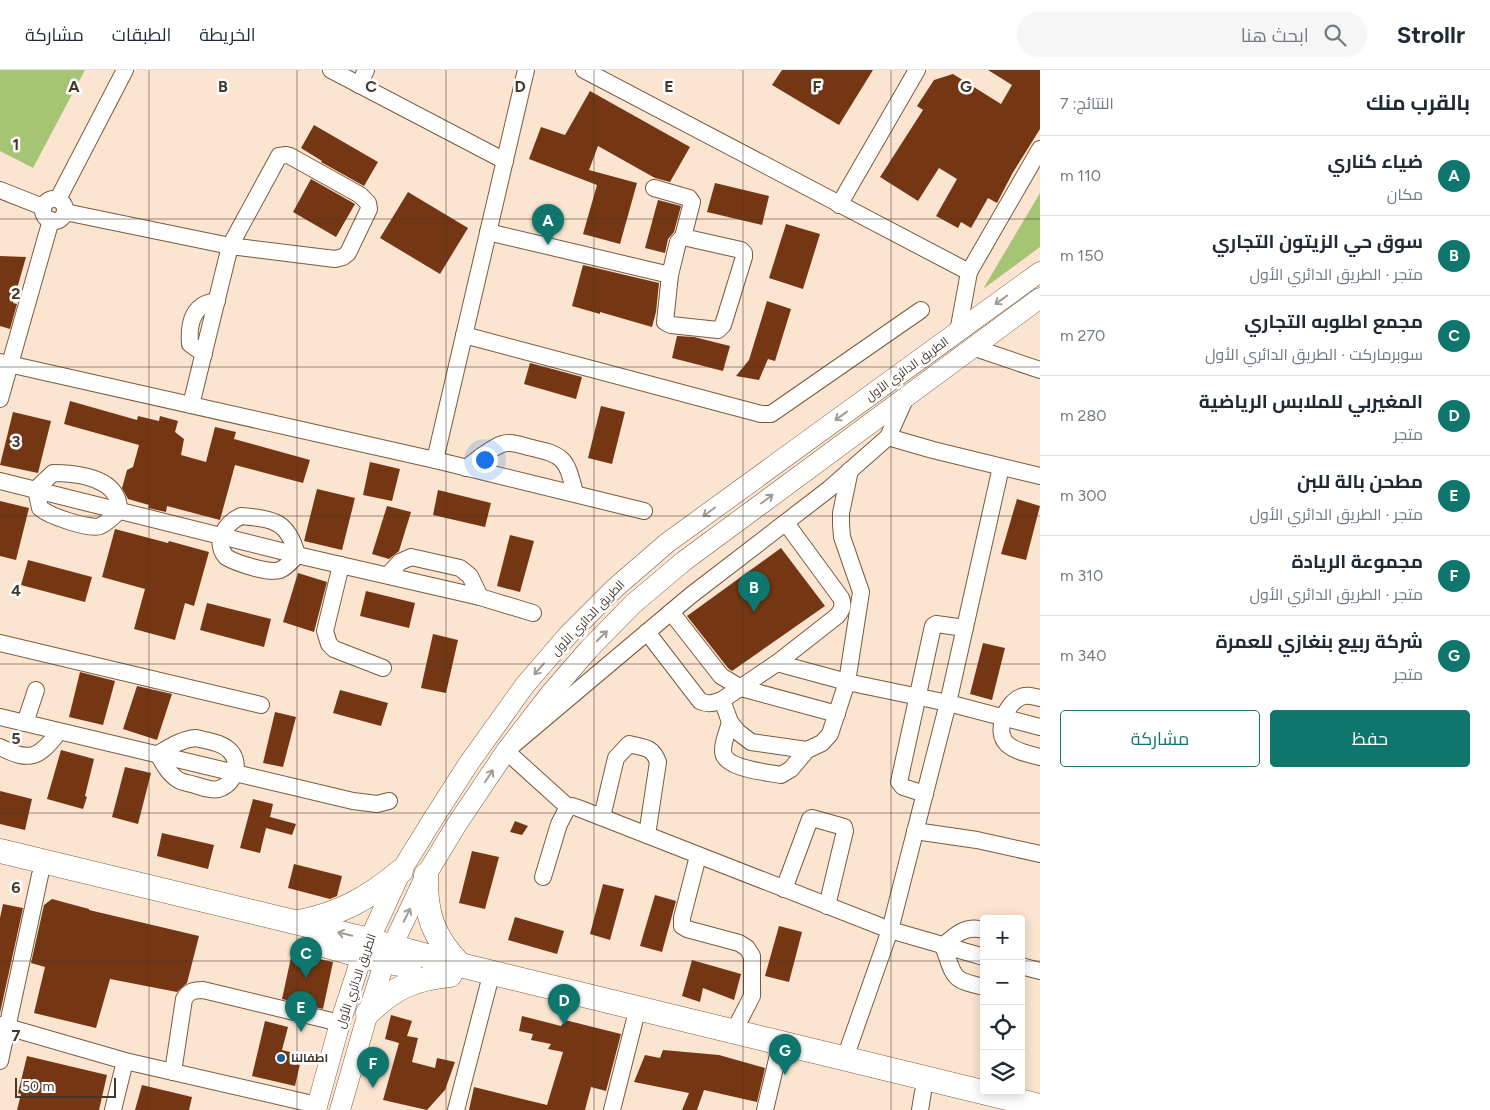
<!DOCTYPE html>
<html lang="ar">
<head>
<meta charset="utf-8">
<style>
	body { margin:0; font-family:Figtree,Cairo,sans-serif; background:#f6f6f7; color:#1f2937; direction:rtl }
	.controls { position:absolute; right:15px; bottom:15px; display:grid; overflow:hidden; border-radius:5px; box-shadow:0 2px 12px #0003 }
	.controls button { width:45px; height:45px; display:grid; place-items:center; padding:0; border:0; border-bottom:1px solid #e0e1e3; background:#fff; color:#1f2937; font:25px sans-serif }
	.scale { position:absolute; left:15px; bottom:12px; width:101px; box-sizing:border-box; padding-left:5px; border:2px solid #45372a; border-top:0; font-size:14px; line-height:18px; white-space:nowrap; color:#45372a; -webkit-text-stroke:4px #fff; paint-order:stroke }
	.you { position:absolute; left:484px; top:389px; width:18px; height:18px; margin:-12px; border:4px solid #fff; border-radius:50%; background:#1a73e8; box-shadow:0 0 0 8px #1a73e833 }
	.badge { display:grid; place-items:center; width:32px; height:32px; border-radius:50%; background:#0f766e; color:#fff; font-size:16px; font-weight:700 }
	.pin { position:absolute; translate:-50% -41px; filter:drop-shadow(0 1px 2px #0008) }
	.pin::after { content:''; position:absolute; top:26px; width:18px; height:15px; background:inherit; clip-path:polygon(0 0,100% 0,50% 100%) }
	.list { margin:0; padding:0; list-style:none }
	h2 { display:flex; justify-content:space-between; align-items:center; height:65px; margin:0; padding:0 20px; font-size:21px }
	h2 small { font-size:16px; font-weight:400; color:#747a83 }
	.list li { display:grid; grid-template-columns:32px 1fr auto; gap:15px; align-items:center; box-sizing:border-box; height:80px; padding:0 20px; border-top:1px solid #e0e1e3 }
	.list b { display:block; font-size:19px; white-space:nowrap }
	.list p { margin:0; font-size:16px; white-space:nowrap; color:#747a83 }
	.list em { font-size:16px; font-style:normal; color:#747a83 }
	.actions { display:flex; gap:10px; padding:15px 20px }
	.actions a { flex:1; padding:11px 0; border:1px solid #0f766e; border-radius:5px; text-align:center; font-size:18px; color:#0f766e }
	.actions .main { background:#0f766e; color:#fff }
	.icon { flex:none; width:28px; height:28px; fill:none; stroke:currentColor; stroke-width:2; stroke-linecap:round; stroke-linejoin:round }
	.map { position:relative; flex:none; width:1040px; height:1040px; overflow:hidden; direction:ltr }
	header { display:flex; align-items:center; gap:30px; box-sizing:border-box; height:70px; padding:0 25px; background:#fff; border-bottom:1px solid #e0e1e3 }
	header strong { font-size:24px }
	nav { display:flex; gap:28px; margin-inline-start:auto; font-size:18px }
	.search { width:350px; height:45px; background:#f6f6f7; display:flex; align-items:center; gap:12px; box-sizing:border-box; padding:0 18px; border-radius:28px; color:#747a83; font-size:19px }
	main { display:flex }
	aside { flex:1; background:#fff }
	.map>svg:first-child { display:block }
	.green { fill:#a5c474 }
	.building { fill:#753614 }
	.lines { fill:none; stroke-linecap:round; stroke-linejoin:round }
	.minor-casing { stroke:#7a5b3d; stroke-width:18 }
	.major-casing { stroke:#7a5b3d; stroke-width:21 }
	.highway-casing { stroke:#7a5b3d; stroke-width:25 }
	.minor { stroke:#fff; stroke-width:16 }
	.major { stroke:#fff; stroke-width:20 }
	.highway { stroke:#fff; stroke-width:24 }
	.oneway { stroke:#a29b94 }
	.grid { fill:none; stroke:#45372a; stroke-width:1; stroke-opacity:0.55 }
	.poi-dot { fill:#186094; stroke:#fff; stroke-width:2 }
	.labels { text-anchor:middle; stroke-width:5; stroke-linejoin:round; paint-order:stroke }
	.street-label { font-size:12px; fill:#45372a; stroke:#fff }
	.poi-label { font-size:12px; font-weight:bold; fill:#45372a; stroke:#fff; text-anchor:start }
	.grid-label { font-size:16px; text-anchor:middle; font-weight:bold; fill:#45372a; stroke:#fff; stroke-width:5; stroke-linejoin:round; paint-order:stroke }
</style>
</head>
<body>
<header>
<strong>Strollr</strong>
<div class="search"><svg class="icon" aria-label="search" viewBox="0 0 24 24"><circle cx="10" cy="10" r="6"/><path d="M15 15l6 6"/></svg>ابحث هنا</div>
<nav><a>الخريطة</a><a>الطبقات</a><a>مشاركة</a></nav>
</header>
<main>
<aside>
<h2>بالقرب منك<small>النتائج: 7</small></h2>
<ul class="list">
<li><span class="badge">A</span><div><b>ضياء كناري</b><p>مكان</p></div><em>110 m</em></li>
<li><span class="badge">B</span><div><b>سوق حي الزيتون التجاري</b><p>متجر · الطريق الدائري الأول</p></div><em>150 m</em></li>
<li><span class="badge">C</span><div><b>مجمع اطلوبه التجاري</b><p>سوبرماركت · الطريق الدائري الأول</p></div><em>270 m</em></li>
<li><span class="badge">D</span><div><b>المغيربي للملابس الرياضية</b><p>متجر</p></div><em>280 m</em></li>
<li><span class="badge">E</span><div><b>مطحن بالة للبن</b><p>متجر · الطريق الدائري الأول</p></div><em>300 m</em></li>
<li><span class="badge">F</span><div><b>مجموعة الريادة</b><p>متجر · الطريق الدائري الأول</p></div><em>310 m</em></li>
<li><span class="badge">G</span><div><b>شركة ربيع بنغازي للعمرة</b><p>متجر</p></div><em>340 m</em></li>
</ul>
<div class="actions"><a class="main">حفظ</a><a>مشاركة</a></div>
</aside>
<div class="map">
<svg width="1040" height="1040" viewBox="0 0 1040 1040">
	<rect width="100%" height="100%" fill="#fbe5d1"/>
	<!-- green -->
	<g class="green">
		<path d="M0,0h85l-52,98 -33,-17z"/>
		<path d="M1040,123v54l-57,42z"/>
	</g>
	<!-- building -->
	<g class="building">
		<path d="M782,0h91l-34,55 -67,-40z"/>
		<path d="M988,0h52v59l-28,45 -15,29 -9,-5 -17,30 -10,-6 -3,6 -22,-12 21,-37 -18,-11 -21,33 -38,-24 43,-67 -6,-4 17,-26 19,-6 48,30 11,-19z"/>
		<path d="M590,21l100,56 -20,35 -15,-4 -57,-32 -9,24 48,13 -17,61 -37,-10 14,-49 -68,-26 12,-32 24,8z"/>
		<path d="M314,55l64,37 -14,24 -43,-24 1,-1 -21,-13z"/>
		<path d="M311,109l44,25 -19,33 -43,-25z"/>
		<path d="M715,113l54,13 -7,29 -55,-13z"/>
		<path d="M408,122l60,36 -28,46 -60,-36z"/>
		<path d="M658,130l23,6 -7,26 -6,7 -3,14 -20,-5z"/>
		<path d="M786,154l34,10 -17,55 -34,-11z"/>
		<path d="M0,186l26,1 -13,46 4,1 -7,25 -10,-3z"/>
		<path d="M583,195l76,18 -3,29 -4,15 -52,-15v2l-28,-8z"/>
		<path d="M767,231l24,8 -16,52 -7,-2 -9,21 -23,-4 13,-16z"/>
		<path d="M677,266l17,1 36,9 -7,25 -51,-13z"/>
		<path d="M530,293l52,14 -6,22 -52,-15z"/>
		<path d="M70,331l67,19 1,-4 21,5 1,-5 18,5 -3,11 9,7 -3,16 25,7 9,-35 21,5 -2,7 76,21 -7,23 -68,-18 -15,55 -53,-14 -1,6 -18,-4 1,-3 -21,-6 -6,-11 5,-18 6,-3 6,-22 -75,-21z"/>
		<path d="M601,336l24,6 -13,52 -24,-6z"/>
		<path d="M13,342l38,9 -13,52 -38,-8z"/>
		<path d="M370,392l30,7 -8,32 -29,-6z"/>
		<path d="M317,419l38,9 -13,52 -38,-9z"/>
		<path d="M438,420l53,13 -6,24 -52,-12z"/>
		<path d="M1017,429l23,7 -14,54 -25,-6z"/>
		<path d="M0,431l29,7 -13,52 -16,-4z"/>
		<path d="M387,436l24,6 -12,39 -10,8 -17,-5z"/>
		<path d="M115,459l53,14 1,-2 40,11 -15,54 -9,-3 -10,37 -41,-11 11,-40 -43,-12z"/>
		<path d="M510,465l24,6 -14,51 -23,-6z"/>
		<path d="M781,478l44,58 -93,65 -4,-3 -41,-52z"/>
		<path d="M28,490l64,17 -7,25 -64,-17z"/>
		<path d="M298,503l29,9 -13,50 -31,-10z"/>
		<path d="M366,521l49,12 -6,25 -49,-12z"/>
		<path d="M207,533l64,16 -7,28 -64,-17z"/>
		<path d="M433,564l25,6 -12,53 -25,-5z"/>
		<path d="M983,573l22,5 -13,52 -22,-6z"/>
		<path d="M80,602l35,9 -12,44 -34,-8z"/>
		<path d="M137,616l35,8 -15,46 -34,-11z"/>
		<path d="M340,620l48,13 -7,23 -48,-13z"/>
		<path d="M275,642l21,5 -13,50 -20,-4z"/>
		<path d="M61,680l33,9 -9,37 2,1 -4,12 -36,-10z"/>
		<path d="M125,697l26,6 -13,51 -26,-7z"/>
		<path d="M0,721l32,8 -7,31 -25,-6z"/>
		<path d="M253,729l20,5 -3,13 26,7 -4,11 -26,-7 -6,25 -20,-5z"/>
		<path d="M515,751l13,5 -6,9 -12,-3z"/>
		<path d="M162,763l52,12 -6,24 -51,-13z"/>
		<path d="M472,781l27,6 -14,52 -26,-6z"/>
		<path d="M294,794l48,12 -5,20 -7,3 -42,-11z"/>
		<path d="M603,814l21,5 -14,51 -20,-6z"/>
		<path d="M655,825l21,6 -14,51 -22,-6z"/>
		<path d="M52,829l37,10v1l110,26 -12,47 -10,9 -67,-13 -14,49 -62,-15 11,-46 -14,-4 13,-58z"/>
		<path d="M3,834l20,4 -23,105v-95z"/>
		<path d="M515,847l49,14 -7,23 -49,-14z"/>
		<path d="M779,856l23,6 -13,50 -24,-6z"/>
		<path d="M292,883l41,9 -10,47 -41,-10z"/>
		<path d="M692,890l49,14 -7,26 -31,-12 -3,14 -18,-6z"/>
		<path d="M391,945l21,6 -5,15 11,2 -6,24 23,6 2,-10 18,4 -10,28 -18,20 -44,-10 16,-57 -14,-4z"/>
		<path d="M522,946l39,10 4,-6 56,14 -15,57 -15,-4 -6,23h-116l5,-23 73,18 16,-53 -15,-3 3,-5 -20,-4 2,-6 -14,-3z"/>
		<path d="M265,951l23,6 -6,23 20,5 -7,31 -43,-10z"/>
		<path d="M663,980l56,5 46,13 -8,34 -53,-12 -7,20h-15l7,-17 -55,-11 11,-27 15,3z"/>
		<path d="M27,986l80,19 -8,35h-82l4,-16 -3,-1z"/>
		<path d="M142,1015l50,12 -3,13h-54z"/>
	</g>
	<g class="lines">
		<defs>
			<g id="minor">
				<path d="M331,0l174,91"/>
				<path d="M584,0l385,202 71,-123"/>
				<path d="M359,15l7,-15"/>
				<path d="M654,118l35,10 3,4 -9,35 -5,5 -8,33 -5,47 6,3 47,5 5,-5 21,-68v-4l-3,-3 -58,-13"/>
				<path d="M0,120l43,17"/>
				<circle cx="54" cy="140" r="11"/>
				<path d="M58,129l67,-129"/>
				<path d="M839,135l78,-135"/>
				<path d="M65,142l165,34 105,13 8,-2 5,-4 21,-44 -1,-6 -8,-8 -70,-39 -4,-1 -7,1 -49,90 -39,159"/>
				<path d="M488,162l182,43"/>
				<path d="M958,262l11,-60"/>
				<path d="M464,265l297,79h10l150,-104"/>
				<path d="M972,277l68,23"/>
				<path d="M204,284l-14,-10c-1,-13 0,-30 12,-38 3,-3 11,-4 15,-5"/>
				<path d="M0,292l435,98 209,51"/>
				<path d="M906,327l-18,40 -59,52 -139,107 -184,155 62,56 4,-1 6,2 312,122 94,27"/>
				<path d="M0,329l51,-179"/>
				<path d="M888,367l45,13 107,26"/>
				<path d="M435,390l91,-390"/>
				<path d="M466,398c11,-8 23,-19 36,-24 9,-3 18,1 26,3 37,8 38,11 47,46"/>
				<path d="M53,403c19,0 53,3 63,23 2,4 3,10 3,15 -5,5 -12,12 -19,15 -10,4 -51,-10 -60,-18l-4,-19z"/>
				<path d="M0,411l297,74 183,42 53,16"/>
				<path d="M241,446c33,3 47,5 56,39 -5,6 -10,12 -17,15 -11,4 -44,-7 -54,-13 -13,-16 0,-34 15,-41z"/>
				<path d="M341,495l-16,66 4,13 5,5 49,19"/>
				<path d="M388,505l12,-13 11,-5 49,11 10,8 10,21"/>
				<path d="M671,542l50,64 20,12 96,26"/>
				<path d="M647,562l53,69c8,4 14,2 22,-1l55,-37 60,-47c5,-6 7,-10 4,-18l-55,-75"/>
				<path d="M0,573l261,62"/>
				<path d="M777,593l70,19 101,21 92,24"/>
				<path d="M1040,628c-6,-1 -13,-4 -19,-1 -15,6 -27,34 -14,47 9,8 22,10 33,13"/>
				<path d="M722,630l8,22 8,10 13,10 56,8 15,-7 8,-9 17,-52 14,-90 -19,-55 -1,-13v-11l9,-43"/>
				<path d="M0,647l353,84 24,3 12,-3"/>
				<path d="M730,652c-2,9 -7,19 -7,28 -1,19 43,22 58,25l10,-6 16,-19"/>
				<path d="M25,653l11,-33"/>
				<path d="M196,668c11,3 25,4 33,12 12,11 7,32 -8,38 -7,4 -19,-1 -26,-3 -6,-2 -13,-2 -18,-6 -9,-6 -14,-16 -19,-25 12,-7 24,-15 38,-16z"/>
				<path d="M0,677c31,16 39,10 59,-15"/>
				<path d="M925,724l-22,-7 -4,-5 34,-156 3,-2 29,4"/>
				<path d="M602,747l14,-59 13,-14c15,4 23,2 29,18l-11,73"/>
				<path d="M915,761l62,9 63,14"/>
				<path d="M698,786l-16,62v8l5,3 52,14 8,5 5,8v40l-18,35"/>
				<path d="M543,807l16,-53 9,-17"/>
				<path d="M784,819l26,-70 2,-1 32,9 1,4 -18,75"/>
				<path d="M984,860c-18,-5 -28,4 -41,16 12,31 7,34 41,41"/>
				<path d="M1021,896l19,5"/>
				<path d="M0,955l125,36 192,44"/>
				<path d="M845,988l45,-128 58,-227 53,-236"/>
				<path d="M0,991l40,-186"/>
				<path d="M173,1002l11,-73c5,-8 10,-9 19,-9l137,33"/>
				<path d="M113,1040l12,-49"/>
				<path d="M456,1040l33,-127"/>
				<path d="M612,1040l23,-91"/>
				<path d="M765,1040l13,-55"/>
				<path d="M920,1040l3,-18"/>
			</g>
			<g id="major">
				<path d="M316,1040l24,-87 22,-67 39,-85 34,-55 34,-53 56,-78 43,-50 47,-47 52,-45 373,-271"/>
				<path d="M340,1040l28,-97 17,-52 41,-86 31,-51 49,-73 44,-57 39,-45 44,-45 51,-43 356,-263"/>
			</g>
			<g id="highway">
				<path d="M0,781l369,89 91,25 580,141"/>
				<path d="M426,805c-1,39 7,62 34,90"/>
				<path d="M299,852c41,-8 70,-24 102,-51"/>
				<path d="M320,874l42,12 47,10"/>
				<path d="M368,943c25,-25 47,-35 82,-38"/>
			</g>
		</defs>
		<!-- minor casing -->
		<use href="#minor" class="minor-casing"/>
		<!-- major casing -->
		<use href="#major" class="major-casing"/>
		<!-- highway casing -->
		<use href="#highway" class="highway-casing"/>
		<!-- minor -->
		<use href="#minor" class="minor"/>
		<!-- major -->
		<use href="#major" class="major"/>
		<!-- highway -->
		<use href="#highway" class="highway"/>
	</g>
	<!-- one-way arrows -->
	<defs><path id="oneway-shaft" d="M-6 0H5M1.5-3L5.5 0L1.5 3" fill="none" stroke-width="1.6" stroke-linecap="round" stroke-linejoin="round" transform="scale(1.25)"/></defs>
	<g class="oneway">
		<use href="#oneway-shaft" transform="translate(1001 230) rotate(144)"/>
		<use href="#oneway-shaft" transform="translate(841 346) rotate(144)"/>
		<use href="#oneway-shaft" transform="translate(767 429) rotate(-37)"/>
		<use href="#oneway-shaft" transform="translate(709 442) rotate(143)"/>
		<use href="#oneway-shaft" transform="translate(602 566) rotate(-45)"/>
		<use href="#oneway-shaft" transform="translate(539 599) rotate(131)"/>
		<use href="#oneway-shaft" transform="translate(489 706) rotate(-56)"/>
		<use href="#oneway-shaft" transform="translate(407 845) rotate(-64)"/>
		<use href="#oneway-shaft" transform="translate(345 864) rotate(-167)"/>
	</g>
	<!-- grid -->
	<path class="grid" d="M149,0v1040M297,0v1040M446,0v1040M594,0v1040M743,0v1040M891,0v1040M0,149h1040M0,297h1040M0,446h1040M0,594h1040M0,743h1040M0,891h984M1021,891h19"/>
	<!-- markers -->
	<circle class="poi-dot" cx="281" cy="988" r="5"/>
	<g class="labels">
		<!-- street labels -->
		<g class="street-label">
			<text transform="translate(907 299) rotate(-36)" y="4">الطريق الدائري الأول</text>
			<text transform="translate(588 548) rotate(-46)" y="4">الطريق الدائري الأول</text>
			<text transform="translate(356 911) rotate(-71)" y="4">الطريق الدائري الأول</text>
		</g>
		<!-- poi labels -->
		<g class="poi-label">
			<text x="291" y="992">اطفالنا</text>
		</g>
	</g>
	<g class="grid-label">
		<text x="74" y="22">A</text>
		<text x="223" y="22">B</text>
		<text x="371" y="22">C</text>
		<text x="520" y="22">D</text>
		<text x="669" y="22">E</text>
		<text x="817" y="22">F</text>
		<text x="966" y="22">G</text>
		<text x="16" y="80">1</text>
		<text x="16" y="229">2</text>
		<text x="16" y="377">3</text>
		<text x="16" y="526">4</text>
		<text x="16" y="674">5</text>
		<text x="16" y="823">6</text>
		<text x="16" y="971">7</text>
	</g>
</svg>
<div class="controls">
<button>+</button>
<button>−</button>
<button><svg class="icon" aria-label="locate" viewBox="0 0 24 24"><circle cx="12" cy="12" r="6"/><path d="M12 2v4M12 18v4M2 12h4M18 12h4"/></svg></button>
<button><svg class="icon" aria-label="layers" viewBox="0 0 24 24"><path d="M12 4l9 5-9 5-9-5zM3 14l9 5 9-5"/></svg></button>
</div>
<div class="scale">50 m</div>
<div class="you"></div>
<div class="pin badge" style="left:548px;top:175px">A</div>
<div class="pin badge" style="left:754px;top:542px">B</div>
<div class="pin badge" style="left:306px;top:908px">C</div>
<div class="pin badge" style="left:564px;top:955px">D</div>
<div class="pin badge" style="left:301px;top:962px">E</div>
<div class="pin badge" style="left:373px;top:1018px">F</div>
<div class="pin badge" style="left:785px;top:1005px">G</div>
</div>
</main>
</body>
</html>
